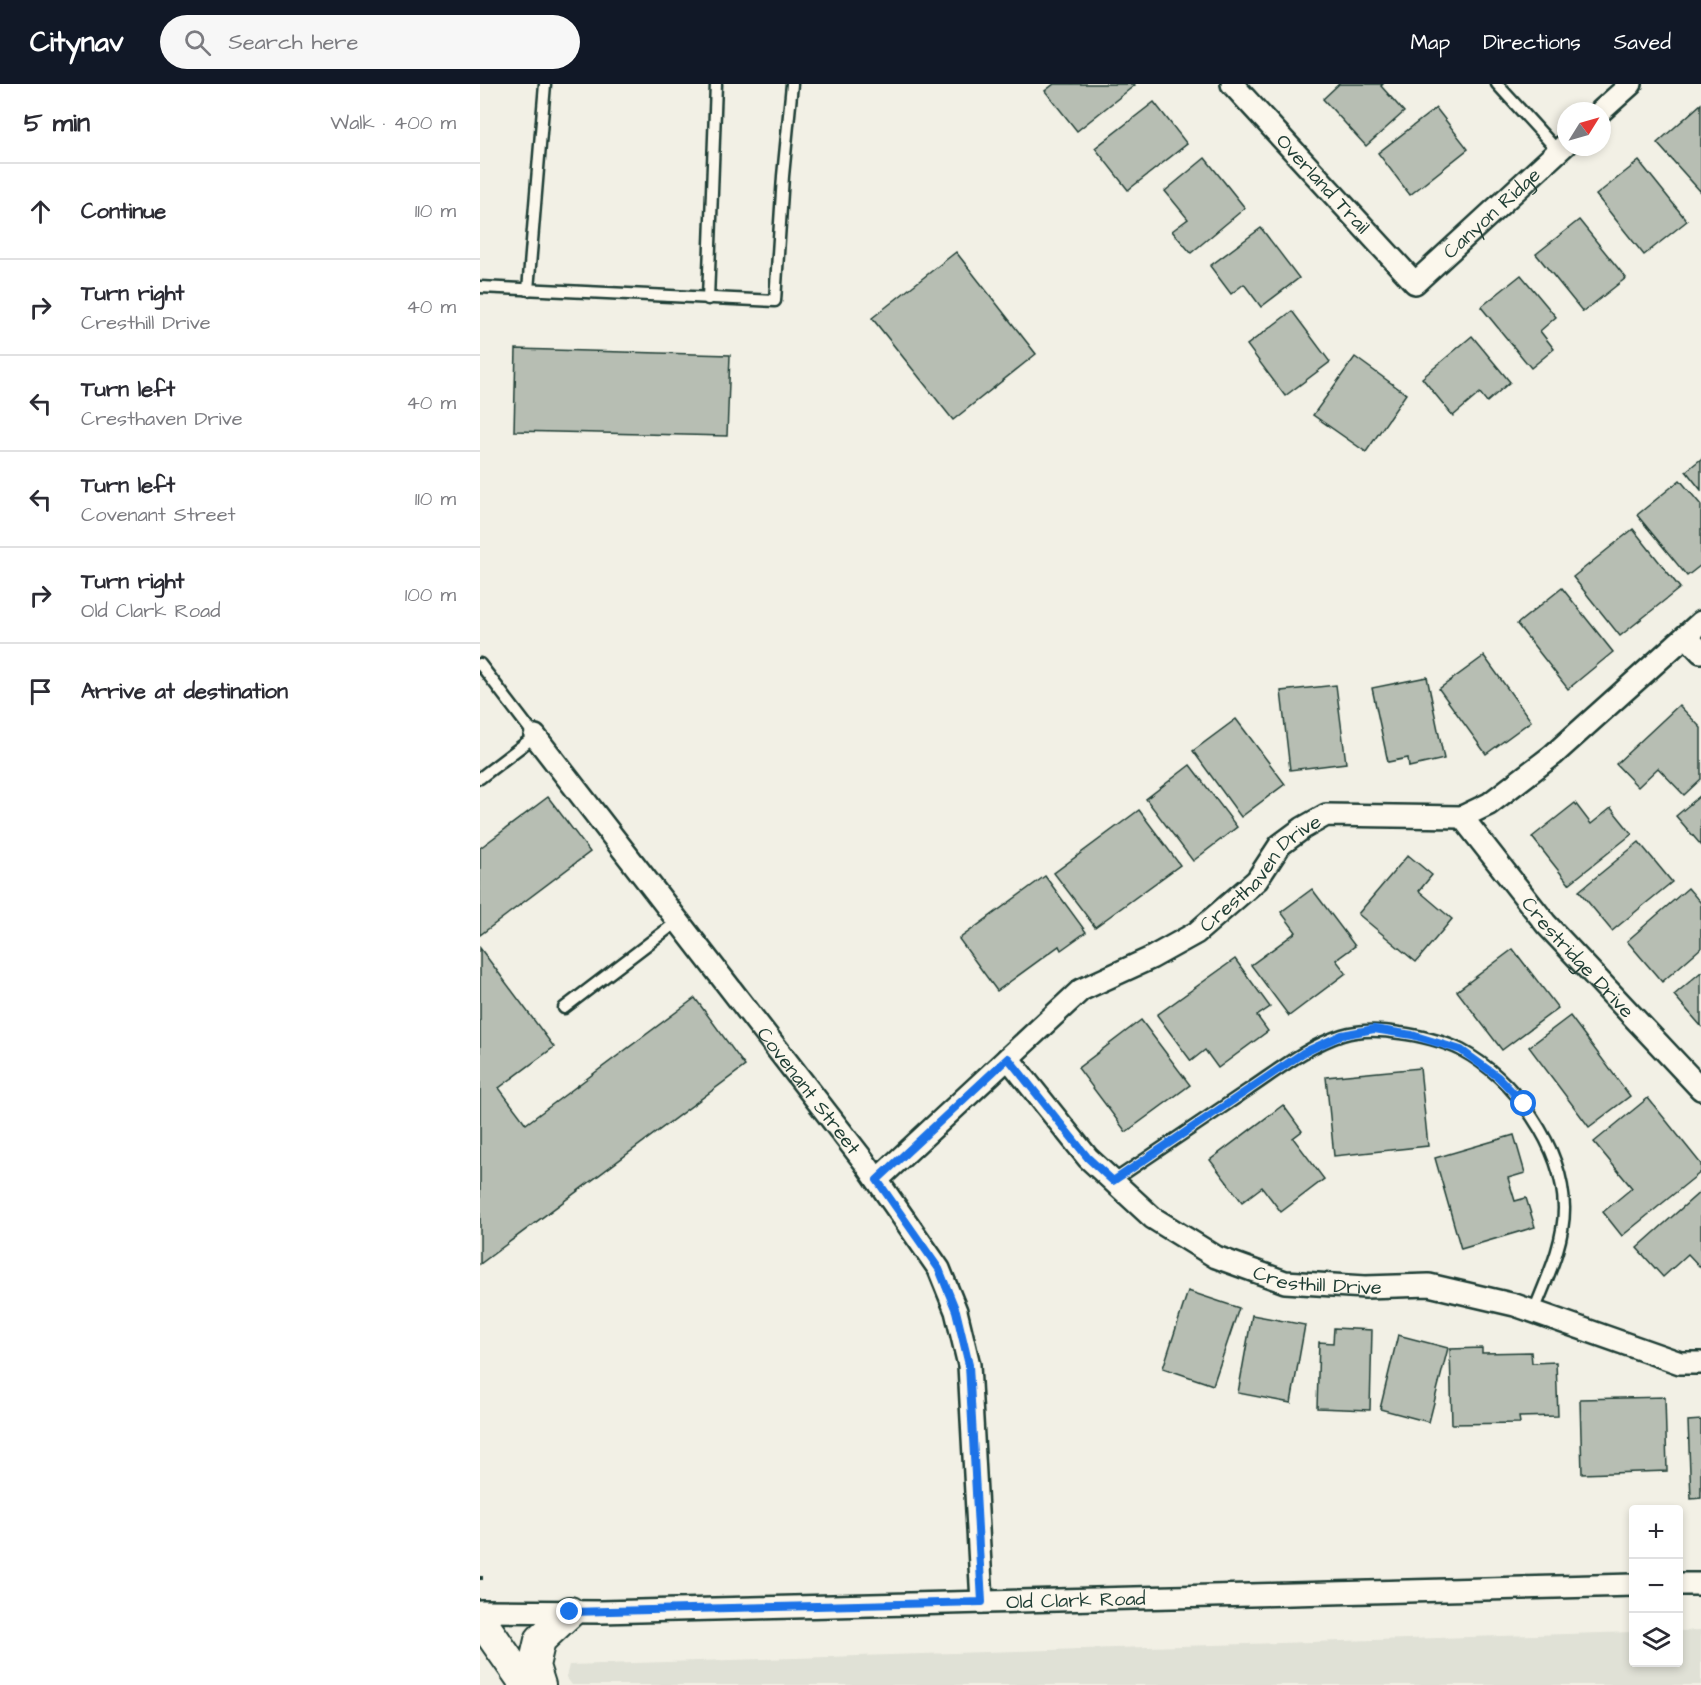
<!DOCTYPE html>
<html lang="en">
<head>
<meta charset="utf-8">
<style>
	body { margin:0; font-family:"Architects Daughter",sans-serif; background:#f7f7f7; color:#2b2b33 }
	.controls { position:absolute; right:18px; bottom:18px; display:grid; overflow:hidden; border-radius:6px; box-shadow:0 3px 9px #0003 }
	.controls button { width:54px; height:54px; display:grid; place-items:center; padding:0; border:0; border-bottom:2px solid #e1e1e2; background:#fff; color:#2b2b33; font:30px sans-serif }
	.compass { position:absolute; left:1077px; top:18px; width:54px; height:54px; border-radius:50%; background:#fff; box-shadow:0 3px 9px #0003; rotate:53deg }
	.stop { position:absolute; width:18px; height:18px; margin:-14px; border:4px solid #1a73e8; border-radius:50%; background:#fff }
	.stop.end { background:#1a73e8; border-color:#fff; box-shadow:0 2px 6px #0008 }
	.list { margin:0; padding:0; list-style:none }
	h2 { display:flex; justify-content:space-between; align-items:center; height:78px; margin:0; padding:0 24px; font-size:26px }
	h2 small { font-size:20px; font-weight:400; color:#7c7c81 }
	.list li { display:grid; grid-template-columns:39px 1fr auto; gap:18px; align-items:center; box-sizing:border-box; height:96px; padding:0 24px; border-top:2px solid #e1e1e2 }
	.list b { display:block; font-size:22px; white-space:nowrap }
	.list p { margin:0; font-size:20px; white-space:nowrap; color:#7c7c81 }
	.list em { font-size:20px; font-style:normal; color:#7c7c81 }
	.icon { flex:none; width:33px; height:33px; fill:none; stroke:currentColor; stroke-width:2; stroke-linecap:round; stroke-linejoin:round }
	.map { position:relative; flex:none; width:1221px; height:1601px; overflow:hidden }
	header { display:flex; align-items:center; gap:36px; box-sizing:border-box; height:84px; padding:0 30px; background:#111827; color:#fff }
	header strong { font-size:28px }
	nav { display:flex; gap:33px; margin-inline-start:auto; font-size:21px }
	.search { width:420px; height:54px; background:#f7f7f7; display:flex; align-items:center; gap:15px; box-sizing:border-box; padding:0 21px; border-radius:33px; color:#7c7c81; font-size:22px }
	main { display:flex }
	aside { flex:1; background:#fff }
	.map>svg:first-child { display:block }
	.built { fill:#e0e1d6 }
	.building { fill:#b7beb3; stroke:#1f3d34; stroke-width:1.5 }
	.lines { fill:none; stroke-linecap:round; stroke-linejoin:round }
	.lane-casing { stroke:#1f3d34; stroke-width:15 }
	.street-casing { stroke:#1f3d34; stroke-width:26 }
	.secondary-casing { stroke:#1f3d34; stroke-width:34 }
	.path { stroke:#1f3d34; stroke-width:4; stroke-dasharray:6 4.5; stroke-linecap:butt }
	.lane { stroke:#fbf7ec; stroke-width:10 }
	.street { stroke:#fbf7ec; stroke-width:21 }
	.secondary { stroke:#fbf7ec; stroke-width:30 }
	.route { stroke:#1a73e8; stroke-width:8 }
	.labels { text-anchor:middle; stroke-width:4.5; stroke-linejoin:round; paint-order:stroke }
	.street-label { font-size:20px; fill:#1f3d34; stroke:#fbf7ec }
</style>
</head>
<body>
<header>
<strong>Citynav</strong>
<div class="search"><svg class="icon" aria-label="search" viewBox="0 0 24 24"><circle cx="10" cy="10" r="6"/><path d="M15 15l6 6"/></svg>Search here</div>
<nav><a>Map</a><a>Directions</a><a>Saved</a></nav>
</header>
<main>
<aside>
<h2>5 min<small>Walk · 400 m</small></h2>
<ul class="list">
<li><svg class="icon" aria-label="ahead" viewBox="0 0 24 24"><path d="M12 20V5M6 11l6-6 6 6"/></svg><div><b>Continue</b></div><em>110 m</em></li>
<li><svg class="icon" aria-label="right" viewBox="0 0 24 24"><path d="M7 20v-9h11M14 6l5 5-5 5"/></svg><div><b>Turn right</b><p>Cresthill Drive</p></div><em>40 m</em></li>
<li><svg class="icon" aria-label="left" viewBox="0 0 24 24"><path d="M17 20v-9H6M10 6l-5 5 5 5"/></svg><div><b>Turn left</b><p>Cresthaven Drive</p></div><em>40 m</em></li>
<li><svg class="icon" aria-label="left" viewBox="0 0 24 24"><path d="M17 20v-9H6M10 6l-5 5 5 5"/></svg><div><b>Turn left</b><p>Covenant Street</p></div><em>110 m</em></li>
<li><svg class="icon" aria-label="right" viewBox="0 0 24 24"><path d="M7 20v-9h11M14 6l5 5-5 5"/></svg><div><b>Turn right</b><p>Old Clark Road</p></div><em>100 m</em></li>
<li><svg class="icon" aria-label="arrive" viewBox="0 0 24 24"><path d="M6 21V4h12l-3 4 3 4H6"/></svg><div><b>Arrive at destination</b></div></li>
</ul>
</aside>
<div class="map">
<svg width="1221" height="1601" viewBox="0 0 1221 1601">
	<rect width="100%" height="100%" fill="#f2f0e5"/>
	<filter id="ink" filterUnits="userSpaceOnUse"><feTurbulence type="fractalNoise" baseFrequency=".0167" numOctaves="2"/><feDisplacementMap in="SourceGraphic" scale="12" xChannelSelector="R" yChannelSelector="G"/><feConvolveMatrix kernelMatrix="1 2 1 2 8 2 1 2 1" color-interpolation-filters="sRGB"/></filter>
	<g filter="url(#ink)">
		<!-- built -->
		<path class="built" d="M1221,1546v55h-1129l-6,-8 3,-12 1064,-33 1,30h44l1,-31z"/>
		<!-- building -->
		<g class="building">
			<path d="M574,0h80l1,1 -58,46 -32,-40z"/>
			<path d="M859,0h44l-2,2 23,26 -38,34 -43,-47z"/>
			<path d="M674,18l33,42 -59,46 -33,-42z"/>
			<path d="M1221,20v88l-44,-49z"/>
			<path d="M956,24l32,41 -58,46 -32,-42z"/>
			<path d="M725,74l40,50 -54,45 -19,-22 16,-12 -23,-28z"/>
			<path d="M1159,77l48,60 -43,34 -48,-60z"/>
			<path d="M1099,136l47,58 -43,34 -47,-58z"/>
			<path d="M781,144l38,50 -38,29 -17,-23 -13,10 -21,-28z"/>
			<path d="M476,168l80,102 -83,66 -81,-102z"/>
			<path d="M1041,191l35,42 -16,14 14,18 -23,19 -50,-61z"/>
			<path d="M812,227l38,51 -45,34 -38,-51z"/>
			<path d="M992,252l38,46 -23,20 -7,-9 -27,23 -31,-38z"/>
			<path d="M36,265l214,6 -3,81 -213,-5z"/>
			<path d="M875,273l51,37 -40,58 -53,-37z"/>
			<path d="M1221,375v31l-15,-19z"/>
			<path d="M1200,396l21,25v60l-14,11 -50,-61z"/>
			<path d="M1153,445l47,59 -60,48 -47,-59z"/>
			<path d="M1082,504l51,64 -45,37 -51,-65z"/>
			<path d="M1004,572l47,65 -45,33 -47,-65z"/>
			<path d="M947,593l17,82 -35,8 -1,-9 -20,4 -16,-74z"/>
			<path d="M856,601l10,78 -56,7 -9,-79z"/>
			<path d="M1199,621l22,23v51l-17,16 -26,-27 -20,19 -22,-23z"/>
			<path d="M756,635l49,65 -44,33 -48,-66z"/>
			<path d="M710,681l47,62 -44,34 -47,-62z"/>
			<path d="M1221,711v50l-25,-29z"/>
			<path d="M68,713l42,55 -110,83v-87z"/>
			<path d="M1095,719l16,21 20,-16 21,26 -63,50 -37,-47z"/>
			<path d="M659,726l41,55 -85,62 -41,-54z"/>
			<path d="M1159,758l33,40 -60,49 -33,-40z"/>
			<path d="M928,771l24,20 -13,16 33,28 -36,43 -58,-48z"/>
			<path d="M565,792l41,56 -25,18 -2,-4 -62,45 -38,-52z"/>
			<path d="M1208,804l13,15v45l-39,34 -35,-41z"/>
			<path d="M832,805l43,57 -19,14 10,13 -57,43 -38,-51 45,-33 -15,-20z"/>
			<path d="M0,864l74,99 -55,41 27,36 169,-126 50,68 -265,198z"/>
			<path d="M1033,865l45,59 -56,42 -45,-59z"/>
			<path d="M755,875l35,48 -13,9 11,15 -50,37 -13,-18 -14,11 -34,-46z"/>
			<path d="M1221,888v54l-27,-31z"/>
			<path d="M1090,932l60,80 -41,31 -60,-80z"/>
			<path d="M661,936l49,65 -64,47 -48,-64z"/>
			<path d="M940,984l8,78 -94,10 -8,-79z"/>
			<path d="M1168,1014l53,66v8l-79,64 -19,-24 29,-24 -38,-46z"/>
			<path d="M803,1021l19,26 -9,7 31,41 -43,33 -19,-25 -20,15 -32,-42z"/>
			<path d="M1034,1051l11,38 -17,5 7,23 11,-3 9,29 -74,22 -26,-91z"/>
			<path d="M1221,1107v77l-13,-14 -25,23 -26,-29z"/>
			<path d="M708,1207l51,17 -26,77 -50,-17z"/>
			<path d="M772,1231l53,10 -14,78 -53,-10z"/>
			<path d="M854,1244l38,2 -2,80 -53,-2 2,-66 14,1z"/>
			<path d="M918,1251l50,13 -19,74 -49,-13z"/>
			<path d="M1002,1264v5l49,-1 1,11 24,-1 2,54 -39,1 1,6 -68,1 -2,-75z"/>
			<path d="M1185,1313l2,74 -85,3 -2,-75z"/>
			<path d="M1221,1336v78l-10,1 -3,-78z"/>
		</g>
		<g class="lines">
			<defs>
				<g id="lane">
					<path d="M1017,0l61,67"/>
					<path d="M0,203l295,14 8,-125 9,-92"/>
					<path d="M48,206l17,-206"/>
					<path d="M228,215l8,-215"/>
					<path d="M0,580l55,72 -55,42"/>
					<path d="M84,924l114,-87"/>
					<path d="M633,1097c45,-30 90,-61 135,-91 30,-20 60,-44 94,-55 19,-6 39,-5 58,-2 18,2 46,9 61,17 53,28 102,97 103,158 0,36 -17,70 -30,103"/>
				</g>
				<g id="street">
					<path id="s1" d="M752,0l183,199 151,-139"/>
					<path d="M1121,27l30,-27"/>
					<path d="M1206,552l15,16"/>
					<path id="s2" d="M55,652l328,424 76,109 17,42 13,54 13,237"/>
					<path id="s3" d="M982,733l84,107 155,165"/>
					<path id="s4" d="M528,974l80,100 65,60 63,39 69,25 80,5 64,-2 86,20 165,58h21"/>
					<path id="s5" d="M397,1096l204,-190 70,-32 45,-25 61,-53 23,-35 23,-17 23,-13 136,2 27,-13 64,-49 148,-133"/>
					<path d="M1198,1500h23"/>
					<path id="s6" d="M0,1527l121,1 1033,-27"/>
				</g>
				<g id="secondary">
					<path d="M0,1535l46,66"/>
					<path d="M60,1601l-6,-19 6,-26 30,-28"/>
				</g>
			</defs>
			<!-- lane casing -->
			<use href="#lane" class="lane-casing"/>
			<!-- street casing -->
			<use href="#street" class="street-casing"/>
			<!-- secondary casing -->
			<use href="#secondary" class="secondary-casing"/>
			<!-- path -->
			<path class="path" d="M1,1496v-4"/>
			<!-- lane -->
			<use href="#lane" class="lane"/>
			<!-- street -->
			<use href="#street" class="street"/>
			<!-- secondary -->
			<use href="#secondary" class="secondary"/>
		</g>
	</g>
	<g class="lines" filter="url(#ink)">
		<!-- route -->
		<path class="route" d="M90,1528l412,-10 -13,-237 -13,-54 -17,-42 -62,-89 131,-122 80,100 25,23 190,-128 39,-18 32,-6 38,6 49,15 37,27 26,27"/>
	</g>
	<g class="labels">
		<!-- street labels -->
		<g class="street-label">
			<text dy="7" stroke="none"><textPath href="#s1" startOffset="135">Overland Trail</textPath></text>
			<text dy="7" stroke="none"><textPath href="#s1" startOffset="374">Canyon Ridge</textPath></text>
			<text dy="7" stroke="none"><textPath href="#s5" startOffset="496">Cresthaven Drive</textPath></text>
			<text dy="7" stroke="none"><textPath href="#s3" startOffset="182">Crestridge Drive</textPath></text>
			<text dy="7" stroke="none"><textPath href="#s2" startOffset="448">Covenant Street</textPath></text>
			<text dy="7" stroke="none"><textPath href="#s4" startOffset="396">Cresthill Drive</textPath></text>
			<text dy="7" stroke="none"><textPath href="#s6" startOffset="596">Old Clark Road</textPath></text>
		</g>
	</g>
</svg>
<div class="controls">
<button>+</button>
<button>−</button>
<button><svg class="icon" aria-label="layers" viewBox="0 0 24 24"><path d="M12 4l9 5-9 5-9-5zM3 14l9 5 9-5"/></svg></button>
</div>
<svg class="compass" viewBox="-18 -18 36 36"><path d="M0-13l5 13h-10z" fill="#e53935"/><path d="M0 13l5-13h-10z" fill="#7c7c81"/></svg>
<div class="stop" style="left:1044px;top:1020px"></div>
<div class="stop end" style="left:90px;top:1528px"></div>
</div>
</main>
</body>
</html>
